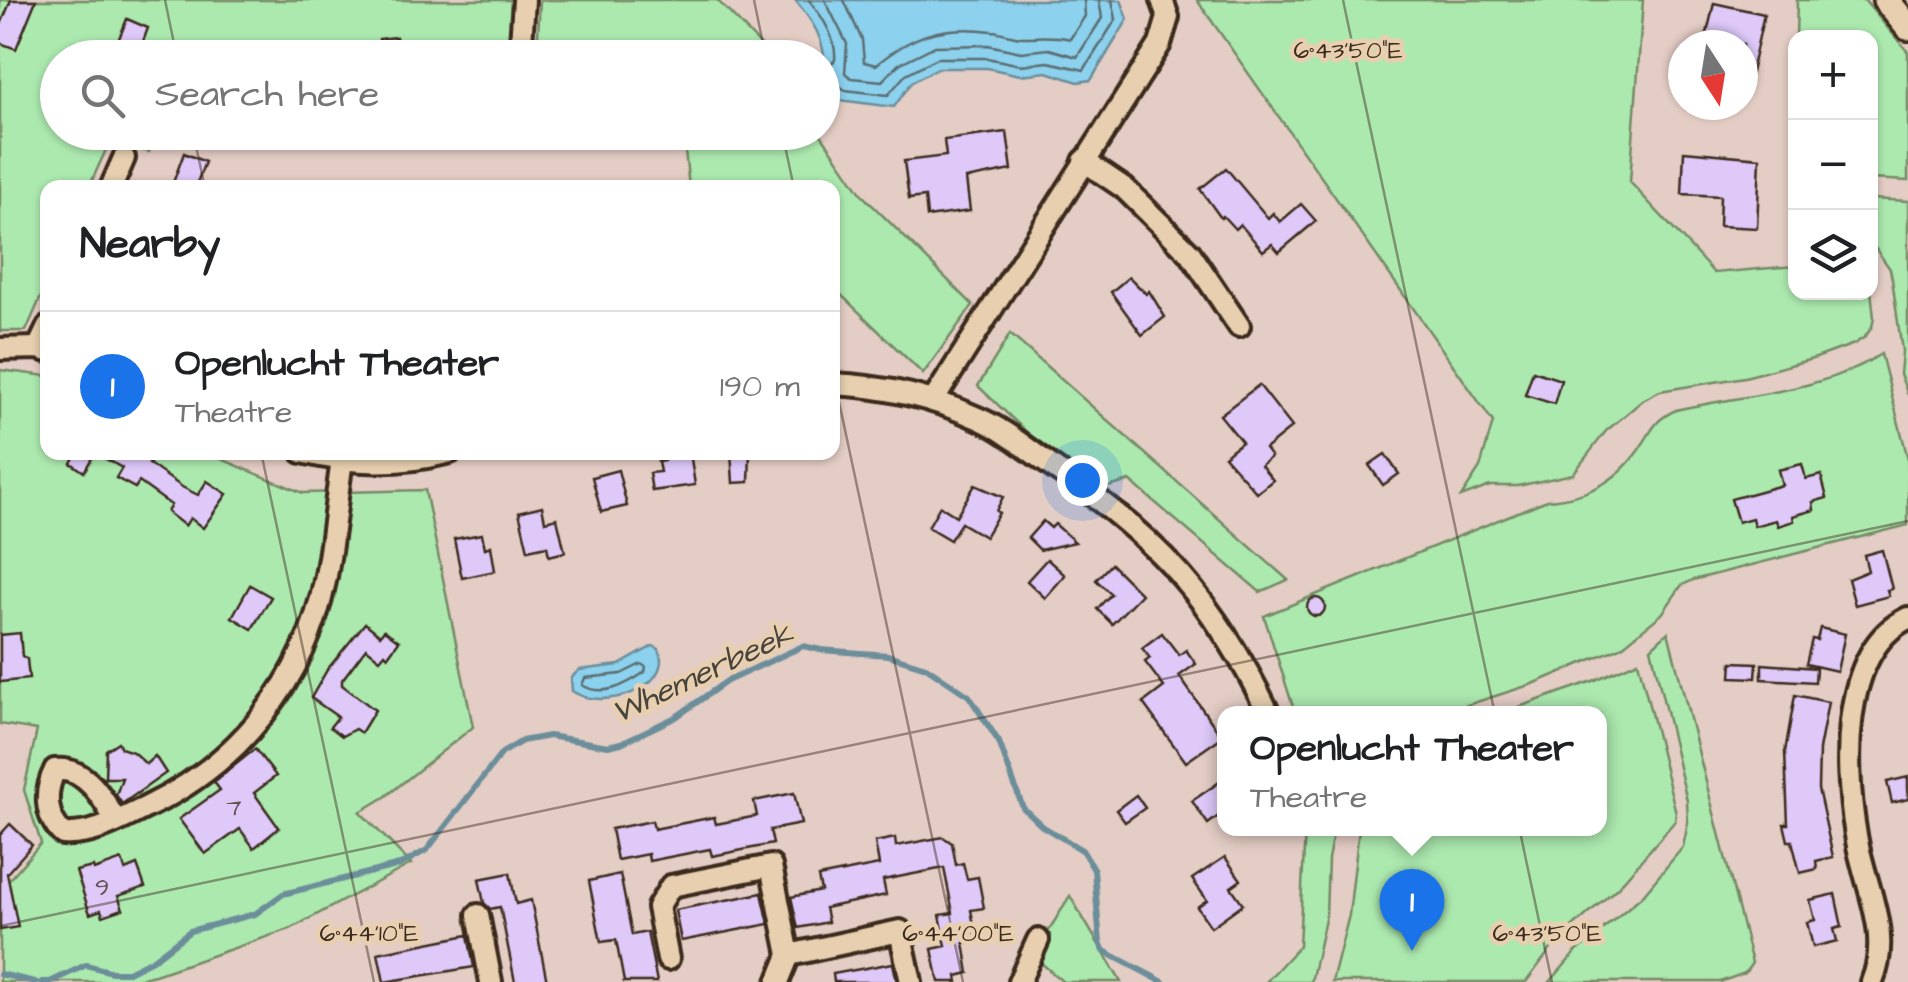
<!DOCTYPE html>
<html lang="en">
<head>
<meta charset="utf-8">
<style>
	body { margin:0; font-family:"Architects Daughter",sans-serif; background:#f6f6f6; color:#202124 }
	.controls { position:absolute; right:30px; top:30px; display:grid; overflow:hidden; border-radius:20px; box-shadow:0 2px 8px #0004 }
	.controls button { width:90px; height:90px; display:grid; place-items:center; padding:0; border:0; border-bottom:2px solid #e0e0e0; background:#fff; color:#202124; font:50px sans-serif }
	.compass { position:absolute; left:1668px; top:30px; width:90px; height:90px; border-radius:50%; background:#fff; box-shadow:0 2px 8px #0004; rotate:168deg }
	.you { position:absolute; left:1082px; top:480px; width:35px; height:35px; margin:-25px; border:8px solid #fff; border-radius:50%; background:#1a73e8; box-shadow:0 0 0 15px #1a73e833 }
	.badge { display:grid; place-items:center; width:65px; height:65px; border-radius:50%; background:#1a73e8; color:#fff; font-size:32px; font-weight:700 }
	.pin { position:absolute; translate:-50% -82px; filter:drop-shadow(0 2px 5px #0008) }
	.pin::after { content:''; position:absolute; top:52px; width:35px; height:30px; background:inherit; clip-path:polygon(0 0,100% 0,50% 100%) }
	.popup { position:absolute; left:1217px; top:706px; width:390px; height:130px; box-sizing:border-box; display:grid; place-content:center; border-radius:20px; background:#fff; filter:drop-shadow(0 2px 8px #0005); font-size:32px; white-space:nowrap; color:#757577 }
	.popup b { font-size:38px; color:#202124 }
	.popup::after { content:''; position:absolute; left:50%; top:100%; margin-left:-20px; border:20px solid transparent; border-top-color:#fff }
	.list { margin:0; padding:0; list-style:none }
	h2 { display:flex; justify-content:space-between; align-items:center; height:130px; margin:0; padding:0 40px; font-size:42px }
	h2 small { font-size:32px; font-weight:400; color:#757577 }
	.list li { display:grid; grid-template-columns:65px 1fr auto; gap:30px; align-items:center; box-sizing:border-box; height:150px; padding:0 40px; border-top:2px solid #e0e0e0 }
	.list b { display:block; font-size:38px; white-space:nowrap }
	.list p { margin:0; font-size:32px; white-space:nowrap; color:#757577 }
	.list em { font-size:32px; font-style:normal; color:#757577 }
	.icon { flex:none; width:55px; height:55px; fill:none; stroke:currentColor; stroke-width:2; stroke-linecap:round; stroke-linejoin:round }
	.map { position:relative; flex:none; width:1908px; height:982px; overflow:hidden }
	.search { position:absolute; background:#fff; box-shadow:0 2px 8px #0004; left:40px; top:40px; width:800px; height:110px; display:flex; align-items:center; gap:25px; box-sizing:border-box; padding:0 35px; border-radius:55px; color:#757577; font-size:38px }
	.panel { position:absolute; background:#fff; box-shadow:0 2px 8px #0004; left:40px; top:180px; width:800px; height:280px; border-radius:20px }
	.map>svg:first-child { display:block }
	.green { fill:#ace9af; stroke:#748a66; stroke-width:2.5 }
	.water { fill:#8cd1ed; stroke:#6c8e9a; stroke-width:2.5 }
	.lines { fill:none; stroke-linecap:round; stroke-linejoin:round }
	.shore { stroke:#5b6d71; stroke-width:2.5 }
	.stream { stroke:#6c8e9a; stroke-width:6 }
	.building { fill:#dec9f9; stroke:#3b2a1e; stroke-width:2.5 }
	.minor-casing { stroke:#3b2a1e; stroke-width:28 }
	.tertiary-casing { stroke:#3b2a1e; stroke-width:32 }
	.minor { stroke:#e7cfaf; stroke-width:20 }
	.tertiary { stroke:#e7cfaf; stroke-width:25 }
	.ticks { fill:none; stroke:#3b2a1e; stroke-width:2.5; stroke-opacity:0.45 }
	.labels { text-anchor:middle; stroke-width:9; stroke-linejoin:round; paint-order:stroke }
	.number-label { font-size:25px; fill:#645255 }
	.water-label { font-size:32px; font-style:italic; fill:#47433d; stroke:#e7cfaf }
	.ticks-label { font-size:25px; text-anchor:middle; fill:#3b2a1e; stroke:#e7cfaf; stroke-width:9; stroke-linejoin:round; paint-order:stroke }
</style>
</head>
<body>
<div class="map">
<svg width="1908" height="982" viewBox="0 0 1908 982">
	<rect width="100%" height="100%" fill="#e4cdc5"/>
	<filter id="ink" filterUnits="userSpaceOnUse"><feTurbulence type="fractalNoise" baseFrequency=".01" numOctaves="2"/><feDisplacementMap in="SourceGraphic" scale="20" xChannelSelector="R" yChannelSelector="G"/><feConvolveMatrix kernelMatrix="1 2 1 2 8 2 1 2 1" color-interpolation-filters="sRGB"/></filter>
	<g filter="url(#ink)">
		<!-- green -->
		<g class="green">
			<path d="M0,0h513l-4,57 -308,1 -10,-4 -2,4h-131v74l100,1 -9,19 -39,-11 -21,46 -41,1 -1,95 -21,48h-26z"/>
			<path d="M540,0h177l55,57 -235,-4z"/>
			<path d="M1197,0h446l-13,182 84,91 81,-7 1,26h74l1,-2 3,28 -2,9 -7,10 -11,7 -38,14 -71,19 -85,14 -17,9 -37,31 -33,43 -55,12h-28l-29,11 19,-29 13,-46z"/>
			<path d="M1797,0h67l44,52v129l-37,-2 -1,-141h-74z"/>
			<path d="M683,133h137l43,63 110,109 -50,69 -90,-87 -1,-99 -143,-1z"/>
			<path d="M1870,199l38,2v194l-8,-21 2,-23 -10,-72 -2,-10 -19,-27z"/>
			<path d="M1010,334l278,246 -28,12 -130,-111 -40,11 -112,-106z"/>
			<path d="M1881,354l27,105v66l-215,55 -12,6 -19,28 -41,33 -88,37 -91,29h-147l-31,-97 283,-116c44,-3 74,-21 97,-58 10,-16 14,-24 32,-32 69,-16 144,-17 205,-56z"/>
			<path d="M0,370l47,6 1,76 159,1 96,40 122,-3 48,237 -88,70 -25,15 51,52 -121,65 -135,46 -32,7h-123v-92l41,-47 -17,-53 13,-60 -37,-6z"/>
			<path d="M1668,632l84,331 -7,10 -25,9h-170l25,-29 68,-58 40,-48 5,-24 -1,-22 -36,-153z"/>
			<path d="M1638,661l38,152 -1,8 -58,67 -60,53 -31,41h-194l17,-67 10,-86 241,-1v-114l-98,-1 91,-32z"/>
			<path d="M1305,829h29l-6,30 -2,56 -15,67h-45l33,-36z"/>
			<path d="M1070,896l51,86h-58l-30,-26z"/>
		</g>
		<!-- water -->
		<g class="water">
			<path d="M795,0h326l7,19 -37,61 -13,2 -31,-10 -27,3 -33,-7h-49l-26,14 -18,25 -55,-7 -13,-14c0,-39 -5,-56 -31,-86z"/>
			<path d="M653,646l6,3c15,40 -58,63 -87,42l-1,-13 8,-8 40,-5z"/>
		</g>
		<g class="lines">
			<!-- shore -->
			<g class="shore">
				<path d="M809,0c13,16 28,38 26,60l-10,9v6l20,15 43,5 18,-21 31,-16h50l34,7 27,-3 36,8 32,-51 -4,-19"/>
				<path d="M825,0l22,44 -2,29 6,5 31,3 17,-17 36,-18 53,-1 33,7 28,-3 28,8 25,-39 -3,-18"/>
				<path d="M844,0l18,40 2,22 12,3c37,-31 66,-40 116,-34 11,1 21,6 31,6 18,0 30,-2 47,2l15,-23 -1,-16"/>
				<path d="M641,664l5,3 -1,5c-19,13 -42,26 -63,13l3,-7 36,-4z"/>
			</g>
			<!-- stream -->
			<g class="stream">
				<path d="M0,974l35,8"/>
				<path d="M42,982h8l36,-17 26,7h16l24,-12 38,-29 65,-17 28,-20 117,-29 27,-15 75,-97 20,-12 27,-5 59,10 13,-3 55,-26 51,-36 76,-35 18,4 67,5 38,12 43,29 30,46 24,66 19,18 40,24 12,20 6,73 4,8 59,31"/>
			</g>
		</g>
		<!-- building -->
		<g class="building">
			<path d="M11,0h25l-20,49 -16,-6v-16z"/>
			<path d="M1714,3l50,11 -14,63 -7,-1v-31l-38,-3z"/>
			<path d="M127,19l21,9 -11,30h-26z"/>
			<path d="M396,37l2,21h-17l-2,-19z"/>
			<path d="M1007,132l5,38 -46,9 4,32 -43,6 -2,-20 -16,2 -5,-38 42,-5 -2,-16z"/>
			<path d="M1684,151l76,7 -3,70 -38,-2 1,-30 -38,-2z"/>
			<path d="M184,153l21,9 -10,26h-24z"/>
			<path d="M1226,168l42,50 5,-5 7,9 21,-18 15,17 -37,31 -7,-8 -9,7 -23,-27 -5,5 -12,-13 -2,2 -21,-29z"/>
			<path d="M1129,277l17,17 3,-3 16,26 -23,18 -31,-43z"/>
			<path d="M1533,371l28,9 -7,24 -29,-9z"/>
			<path d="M1259,385l33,42 -27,22 6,8 -10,8 12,15 -16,13 -33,-37 18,-14 -22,-27z"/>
			<path d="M77,452h79l-7,12 33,23 16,8 9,-14 20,13 -24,34 -13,-10 -5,8 -18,-14 4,-7 -32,-23 -4,6 -19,-10 6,-10 -27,-15 -11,19 -13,-9z"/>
			<path d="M663,452h27l5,33 -43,6 -3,-18 11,-1 -2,-10 6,-1z"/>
			<path d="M731,452h19l-1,30 -16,1z"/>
			<path d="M1385,454l14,20 -16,11 -14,-20z"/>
			<path d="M1802,464l4,15 15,-4 6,23 -14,4 1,8 -21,6 1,5 -16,5 -2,-6 -22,6 -2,-8 -14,4 -7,-23 51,-14 -4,-15z"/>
			<path d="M618,470l9,36 -26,6 -9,-35z"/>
			<path d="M975,485l28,12 -7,14 3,2 -14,24 -24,-14 -11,17 -22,-13 12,-21 16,10z"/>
			<path d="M542,506l3,15 12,-3 8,34 -16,4 -2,-10 -19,4 -9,-38z"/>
			<path d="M1043,521l8,7 4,-4 20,18 -35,8 -12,-12z"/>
			<path d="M482,534l3,14 6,-2 4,25 -33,7 -8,-39z"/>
			<path d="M1882,550l10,39 -5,1 2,6 -34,9 -7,-26 20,-8 -4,-16z"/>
			<path d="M1047,559l18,16 -20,23 -18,-17z"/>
			<path d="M1111,564l30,30 -29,30 -15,-15 14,-15 -15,-14z"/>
			<path d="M250,585l21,12 -19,32 -20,-12z"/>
			<circle cx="1316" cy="607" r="9"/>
			<path d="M365,623l15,12 4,-5 15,11 -11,15 -3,-3 -5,6 -14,-11 -24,32v5l33,25 -14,23 -6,-4 -13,7 -12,-9 8,-10 -27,-19 16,-28z"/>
			<path d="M1820,628l25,6 -8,37 -31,-7 6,-25 5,1z"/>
			<path d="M20,633l2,23 5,3 2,20 -29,3v-47z"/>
			<path d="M1162,633l17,22 7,-5 10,14 -17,12 43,61 -36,25 -43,-59 21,-16 -19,-25 5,-4 -8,-10z"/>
			<path d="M1732,662l25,1 -1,15 -25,-1z"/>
			<path d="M1762,664l54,4 -1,14 -53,-3z"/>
			<path d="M1795,695l33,7 -9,48 -1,39 15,68 -17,4 1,8 -17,4 -8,-32h-4l-4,-17h4l-3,-72z"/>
			<path d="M118,742l3,6 12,4 13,12 9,-8 11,17 -44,31 -6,-9 6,-17h-17l1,-28z"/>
			<path d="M255,749l21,27 -22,17 25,35 -25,20 -14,-19 -35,25 -26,-35 41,-29 -6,-8z"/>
			<path d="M1908,777v22l-16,4 -5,-21z"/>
			<path d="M1224,779v33l-16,12 -16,-23z"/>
			<path d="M794,793l7,31 -31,6 3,14 -61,12 -2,-7 -61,12 -1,-7 -31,6 -6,-31 41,-8 2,8 60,-12 2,7 41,-8 -3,-15z"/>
			<path d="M1136,795l9,13 -20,14 -9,-12z"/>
			<path d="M10,824l22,21 -25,28 11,54 -18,3v-95z"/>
			<path d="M943,837l9,6 4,22 7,-2 4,16 11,-2 6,31 -13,2 6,30 -13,3 5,30 -12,3 1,6h-19l-7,-33 14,-3 -6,-31 13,-2 -9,-45 -61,12 3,15 -61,13 3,14 -30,6 -7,-31 30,-6 -3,-14 61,-12 -4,-23 20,-4 1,8z"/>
			<path d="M1225,857l16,23 -10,7 12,17 -32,23 -14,-20 10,-7 -15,-21z"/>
			<path d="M122,860l3,10 12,-5 8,22 -27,9 5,13 -20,7 -2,-6 -11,4 -14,-43 17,-4 1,3z"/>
			<path d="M510,873l6,31 15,-4 16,82h-32l-15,-75 -10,2 -6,-6 -5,-24z"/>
			<path d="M620,874l12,61 15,-3 10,50h-33l-8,-42 -15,2 -12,-61z"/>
			<path d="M762,893l7,31 -88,17 -6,-31z"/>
			<path d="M1835,894l7,33 -8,2 3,12 -24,6 -6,-25 8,-2 -5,-20z"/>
			<path d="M468,935l6,32 -90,15 -6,-29z"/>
			<path d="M893,963l4,19h-63l-1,-8z"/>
		</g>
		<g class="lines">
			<defs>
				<g id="minor">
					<path d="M520,58l4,-58"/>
					<path d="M1084,161l40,27 66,65 49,73"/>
					<path d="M111,188l13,-30"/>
					<path d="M38,348l10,-21"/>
					<path d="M0,349l38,-1 10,3"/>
					<path d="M832,384c51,2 102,14 148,35 27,12 52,34 77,51 101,68 159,133 212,244"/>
					<path d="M933,401l227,-357 8,-27 -6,-17"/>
					<path d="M302,452c49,12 99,13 148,0"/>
					<path d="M116,821c-13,-23 -31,-55 -61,-51 -11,22 -10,47 8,64 32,2 58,-15 86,-28 91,-44 156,-126 176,-225 8,-40 11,-81 17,-121"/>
					<path d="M478,915l13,67"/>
					<path d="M789,955l111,-24 11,51"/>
					<path d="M668,959l-10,-52 13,-21 100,-20 18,89 -11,27"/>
					<path d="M1019,982l19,-42"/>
					<path d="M1872,982c19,-46 -4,-89 -14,-136 -13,-65 -22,-193 50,-228"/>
				</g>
				<path id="tertiary" d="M1886,0l22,27"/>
			</defs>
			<!-- minor casing -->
			<use href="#minor" class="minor-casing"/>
			<!-- tertiary casing -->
			<use href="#tertiary" class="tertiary-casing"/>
			<!-- minor -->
			<use href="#minor" class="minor"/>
			<!-- tertiary -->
			<use href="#tertiary" class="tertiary"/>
		</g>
	</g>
	<!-- ticks -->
	<path class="ticks" d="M165,0l12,58M754,0l12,58M1343,0l209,982M193,132l12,56M782,132l12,56M832,369l131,613M261,452l113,530M0,926l1908,-405"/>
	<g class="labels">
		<!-- number labels -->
		<g class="number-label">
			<text x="234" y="815">7</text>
			<text x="102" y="895">9</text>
		</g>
		<!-- water labels -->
		<g class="water-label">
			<text transform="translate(702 672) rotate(-25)" y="11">Whemerbeek</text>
		</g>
	</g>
	<g class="ticks-label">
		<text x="1348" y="58">6°43'50"E</text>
		<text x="369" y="941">6°44'10"E</text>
		<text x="958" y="941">6°44'00"E</text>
		<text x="1547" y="941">6°43'50"E</text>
	</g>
</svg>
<div class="controls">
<button>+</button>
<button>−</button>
<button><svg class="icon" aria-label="layers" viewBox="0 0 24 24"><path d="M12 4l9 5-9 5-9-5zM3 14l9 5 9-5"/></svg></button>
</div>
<svg class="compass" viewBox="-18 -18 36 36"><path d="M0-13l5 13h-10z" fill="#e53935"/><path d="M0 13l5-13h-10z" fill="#757577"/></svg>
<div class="you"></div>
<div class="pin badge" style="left:1412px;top:951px">1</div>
<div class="popup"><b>Openlucht Theater</b>Theatre</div>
<div class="search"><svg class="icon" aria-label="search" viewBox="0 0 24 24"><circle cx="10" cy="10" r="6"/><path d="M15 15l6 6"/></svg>Search here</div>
<section class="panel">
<h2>Nearby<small></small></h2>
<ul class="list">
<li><span class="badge">1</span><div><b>Openlucht Theater</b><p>Theatre</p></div><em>190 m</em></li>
</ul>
</section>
</div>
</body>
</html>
